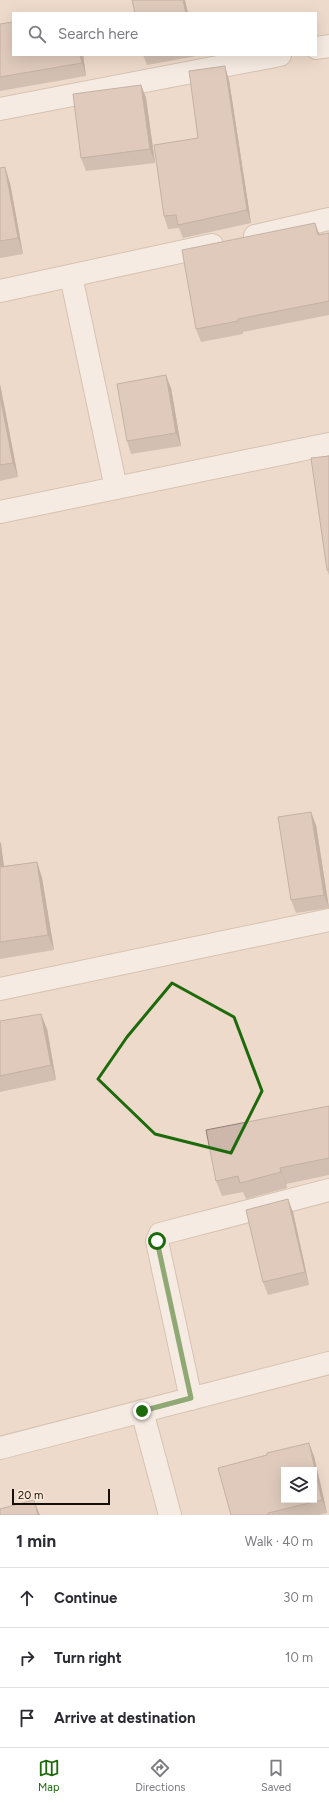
<!DOCTYPE html>
<html lang="en">
<head>
<meta charset="utf-8">
<style>
	body { margin:0; font-family:Figtree,sans-serif; background:#f2f2f3; color:#2b2b33 }
	.controls { position:absolute; right:12px; bottom:12px; display:grid; overflow:hidden; border-radius:0px; box-shadow:0 4px 16px #0002 }
	.controls button { width:36px; height:36px; display:grid; place-items:center; padding:0; border:0; border-bottom:1px solid #e1e1e2; background:#fff; color:#2b2b33; font:20px sans-serif }
	.scale { position:absolute; left:12px; bottom:10px; width:98px; box-sizing:border-box; padding-left:4px; border:2px solid #160f09; border-top:0; font-size:11px; line-height:14px; white-space:nowrap; color:#160f09; -webkit-text-stroke:3px #fce8d7; paint-order:stroke }
	.stop { position:absolute; width:12px; height:12px; margin:-9px; border:3px solid #1c6a0c; border-radius:50%; background:#fff }
	.stop.end { background:#1c6a0c; border-color:#fff; box-shadow:0 1px 4px #0008 }
	.list { margin:0; padding:0; list-style:none }
	h2 { display:flex; justify-content:space-between; align-items:center; height:52px; margin:0; padding:0 16px; font-size:17px }
	h2 small { font-size:13px; font-weight:400; color:#7c7c81 }
	.list li { display:grid; grid-template-columns:26px 1fr auto; gap:12px; align-items:center; box-sizing:border-box; height:60px; padding:0 16px; border-top:1px solid #e1e1e2 }
	.list b { display:block; font-size:15px; white-space:nowrap }
	.list em { font-size:13px; font-style:normal; color:#7c7c81 }
	.icon { flex:none; width:22px; height:22px; fill:none; stroke:currentColor; stroke-width:2; stroke-linecap:round; stroke-linejoin:round }
	.map { position:relative; flex:none; width:329px; height:1515px; overflow:hidden }
	.search { position:absolute; background:#fff; box-shadow:0 4px 16px #0002; left:12px; right:12px; top:12px; height:44px; display:flex; align-items:center; gap:10px; box-sizing:border-box; padding:0 14px; border-radius:0px; color:#7c7c81; font-size:15px }
	.sheet { height:232px; background:#fff }
	nav { display:flex; justify-content:space-around; align-items:center; box-sizing:border-box; height:56px; border-top:1px solid #e1e1e2; background:#fff; font-size:11px; color:#7c7c81 }
	nav a { display:grid; justify-items:center; gap:2px }
	nav .on { color:#1c6a0c }
	.map>svg:first-child { display:block }
	.lines { fill:none; stroke-linecap:round; stroke-linejoin:round }
	.minor-casing { stroke:#b8a595; stroke-width:24 }
	.minor { stroke:#fff; stroke-width:22 }
	.wall { fill:#b09d92 }
	.shaded-wall { fill:#907f77 }
	.building { fill:#cdb6aa; stroke:#907f77; fill-rule:evenodd }
	.route { stroke:#1c6a0c; stroke-width:5 }
	.marked { fill:none; stroke:#1c6a0c; stroke-width:3; stroke-linejoin:round }
</style>
</head>
<body>
<div class="map">
<svg width="329" height="1515" viewBox="0 0 329 1515">
	<rect width="100%" height="100%" fill="#eedaca"/>
	<g class="lines">
		<defs>
			<g id="minor">
				<path d="M316,48l13,-2"/>
				<path d="M0,109l280,-54"/>
				<path d="M255,236l74,-17"/>
				<path d="M71,276l45,212"/>
				<path d="M0,291l212,-46"/>
				<path d="M0,512l329,-68"/>
				<path d="M0,989l329,-69"/>
				<path d="M191,1399l-34,-158 3,-7 169,-44"/>
				<path d="M142,1411l28,104"/>
				<path d="M0,1448l329,-85"/>
			</g>
		</defs>
		<!-- minor casing -->
		<use href="#minor" class="minor-casing"/>
		<!-- minor -->
		<use href="#minor" class="minor"/>
	</g>
	<!-- wall -->
	<g class="wall">
		<path d="M0,24l13,31h70l3,21 -86,15z"/>
		<path d="M143,55h54v1l-50,9z"/>
		<path d="M229,80l22,143 -68,15 -4,-10 -11,1 -4,-13 34,-78z"/>
		<path d="M141,85l5,13 9,65 -69,8 -5,-13z"/>
		<path d="M0,168l10,15 13,71 -23,4z"/>
		<path d="M315,223l4,11 10,-1v82l-86,17v2l-42,8 -5,-13z"/>
		<path d="M0,384l18,93 -18,4z"/>
		<path d="M171,388l10,58 -50,8 -4,-13z"/>
		<path d="M329,456v119l-2,-5z"/>
		<path d="M316,825l13,83 -33,5 -5,-13z"/>
		<path d="M0,842l4,24 33,-4 5,16 12,72 -54,9z"/>
		<path d="M0,1021l47,8 9,51 -56,12z"/>
		<path d="M329,1106v69l-43,9 1,4 -41,11 -3,-7 -21,4 -6,-15z"/>
		<path d="M293,1212l16,73 -41,10 -5,-13z"/>
		<path d="M314,1456l13,57 -8,2h-88z"/>
	</g>
	<!-- shaded-wall -->
	<g class="shaded-wall">
		<path d="M183,0h2l3,13h-2z"/>
		<path d="M80,55h3l3,21 -4,-13z"/>
		<path d="M225,66l4,14 22,143 -4,-13z"/>
		<path d="M141,85l5,13 9,65 -5,-14z"/>
		<path d="M5,167l5,16 13,71 -5,-16z"/>
		<path d="M315,223l5,13 -2,-1z"/>
		<path d="M166,375l5,13 10,58 -5,-13z"/>
		<path d="M0,384l18,93 -5,-14 -13,-67z"/>
		<path d="M311,812l5,13 13,83 -5,-13z"/>
		<path d="M0,842l1,1 5,40 -5,-16 -1,-5z"/>
		<path d="M37,862l5,16 12,72 -6,-15z"/>
		<path d="M41,1014l6,15 9,51 -5,-15z"/>
		<path d="M280,1168l6,16 1,4 -6,-16z"/>
		<path d="M288,1199l5,13 16,73 -4,-13z"/>
		<path d="M309,1443l5,13 13,57 -5,-13z"/>
		<path d="M34,1500l6,15h-2z"/>
	</g>
	<!-- building -->
	<g class="building">
		<path d="M132,0h51l3,13h-51z"/>
		<path d="M13,22v33h67l2,8 -82,14v-53z"/>
		<path d="M225,66l22,144 -69,15 -2,-10 -12,1 -10,-71 44,-7 -9,-67z"/>
		<path d="M141,85l9,64 -69,9 -8,-64z"/>
		<path d="M5,167l13,71 -18,3v-73z"/>
		<path d="M315,223l3,12 11,-2v68l-91,18v2l-42,8 -14,-79z"/>
		<path d="M166,375l10,58 -49,8 -10,-57z"/>
		<path d="M0,396l13,67 -13,2z"/>
		<path d="M329,456v113l-2,1 -16,-112z"/>
		<path d="M311,812l13,83 -33,5 -13,-83z"/>
		<path d="M0,862l1,5 36,-5 11,73 -48,7z"/>
		<path d="M41,1014l10,51 -51,11v-55z"/>
		<path d="M329,1106v52l-49,10 1,4 -41,11 -2,-7 -22,5 -10,-51z"/>
		<path d="M288,1199l17,73 -42,10 -17,-72z"/>
		<path d="M309,1443l13,57 -54,13v2h-37l-13,-47 49,-13v-2zM284,1470h30v30h-30z"/>
		<path d="M34,1500l4,15h-38v-6z"/>
	</g>
	<g class="lines">
		<!-- route -->
		<path class="route" d="M142,1411l49,-13 -34,-157"/>
	</g>
	<!-- marked area -->
	<path d="M0 0H329V1515H0ZM172,983l62,34 28,74 -31,62 -76,-19 -57,-55 29,-42z" fill="#eedaca" fill-opacity=".55" fill-rule="evenodd"/>
	<path class="marked" d="M172,983l62,34 28,74 -31,62 -76,-19 -57,-55 29,-42z"/>
</svg>
<div class="controls">
<button><svg class="icon" aria-label="layers" viewBox="0 0 24 24"><path d="M12 4l9 5-9 5-9-5zM3 14l9 5 9-5"/></svg></button>
</div>
<div class="scale">20 m</div>
<div class="stop" style="left:157px;top:1241px"></div>
<div class="stop end" style="left:142px;top:1411px"></div>
<div class="search"><svg class="icon" aria-label="search" viewBox="0 0 24 24"><circle cx="10" cy="10" r="6"/><path d="M15 15l6 6"/></svg>Search here</div>
</div>
<section class="sheet">
<h2>1 min<small>Walk · 40 m</small></h2>
<ul class="list">
<li><svg class="icon" aria-label="ahead" viewBox="0 0 24 24"><path d="M12 20V5M6 11l6-6 6 6"/></svg><div><b>Continue</b></div><em>30 m</em></li>
<li><svg class="icon" aria-label="right" viewBox="0 0 24 24"><path d="M7 20v-9h11M14 6l5 5-5 5"/></svg><div><b>Turn right</b></div><em>10 m</em></li>
<li><svg class="icon" aria-label="arrive" viewBox="0 0 24 24"><path d="M6 21V4h12l-3 4 3 4H6"/></svg><div><b>Arrive at destination</b></div></li>
</ul>
</section>
<nav>
<a class="on"><svg class="icon" aria-label="map" viewBox="0 0 24 24"><path d="M3 6l6-2 6 2 6-2v14l-6 2-6-2-6 2zM9 4v14M15 6v14"/></svg>Map</a>
<a><svg class="icon" aria-label="directions" viewBox="0 0 24 24"><path d="M12 3l9 9-9 9-9-9zM9 14v-3h6M13 9l2 2-2 2"/></svg>Directions</a>
<a><svg class="icon" aria-label="saved" viewBox="0 0 24 24"><path d="M7 4h10v16l-5-4-5 4z"/></svg>Saved</a>
</nav>
</body>
</html>
